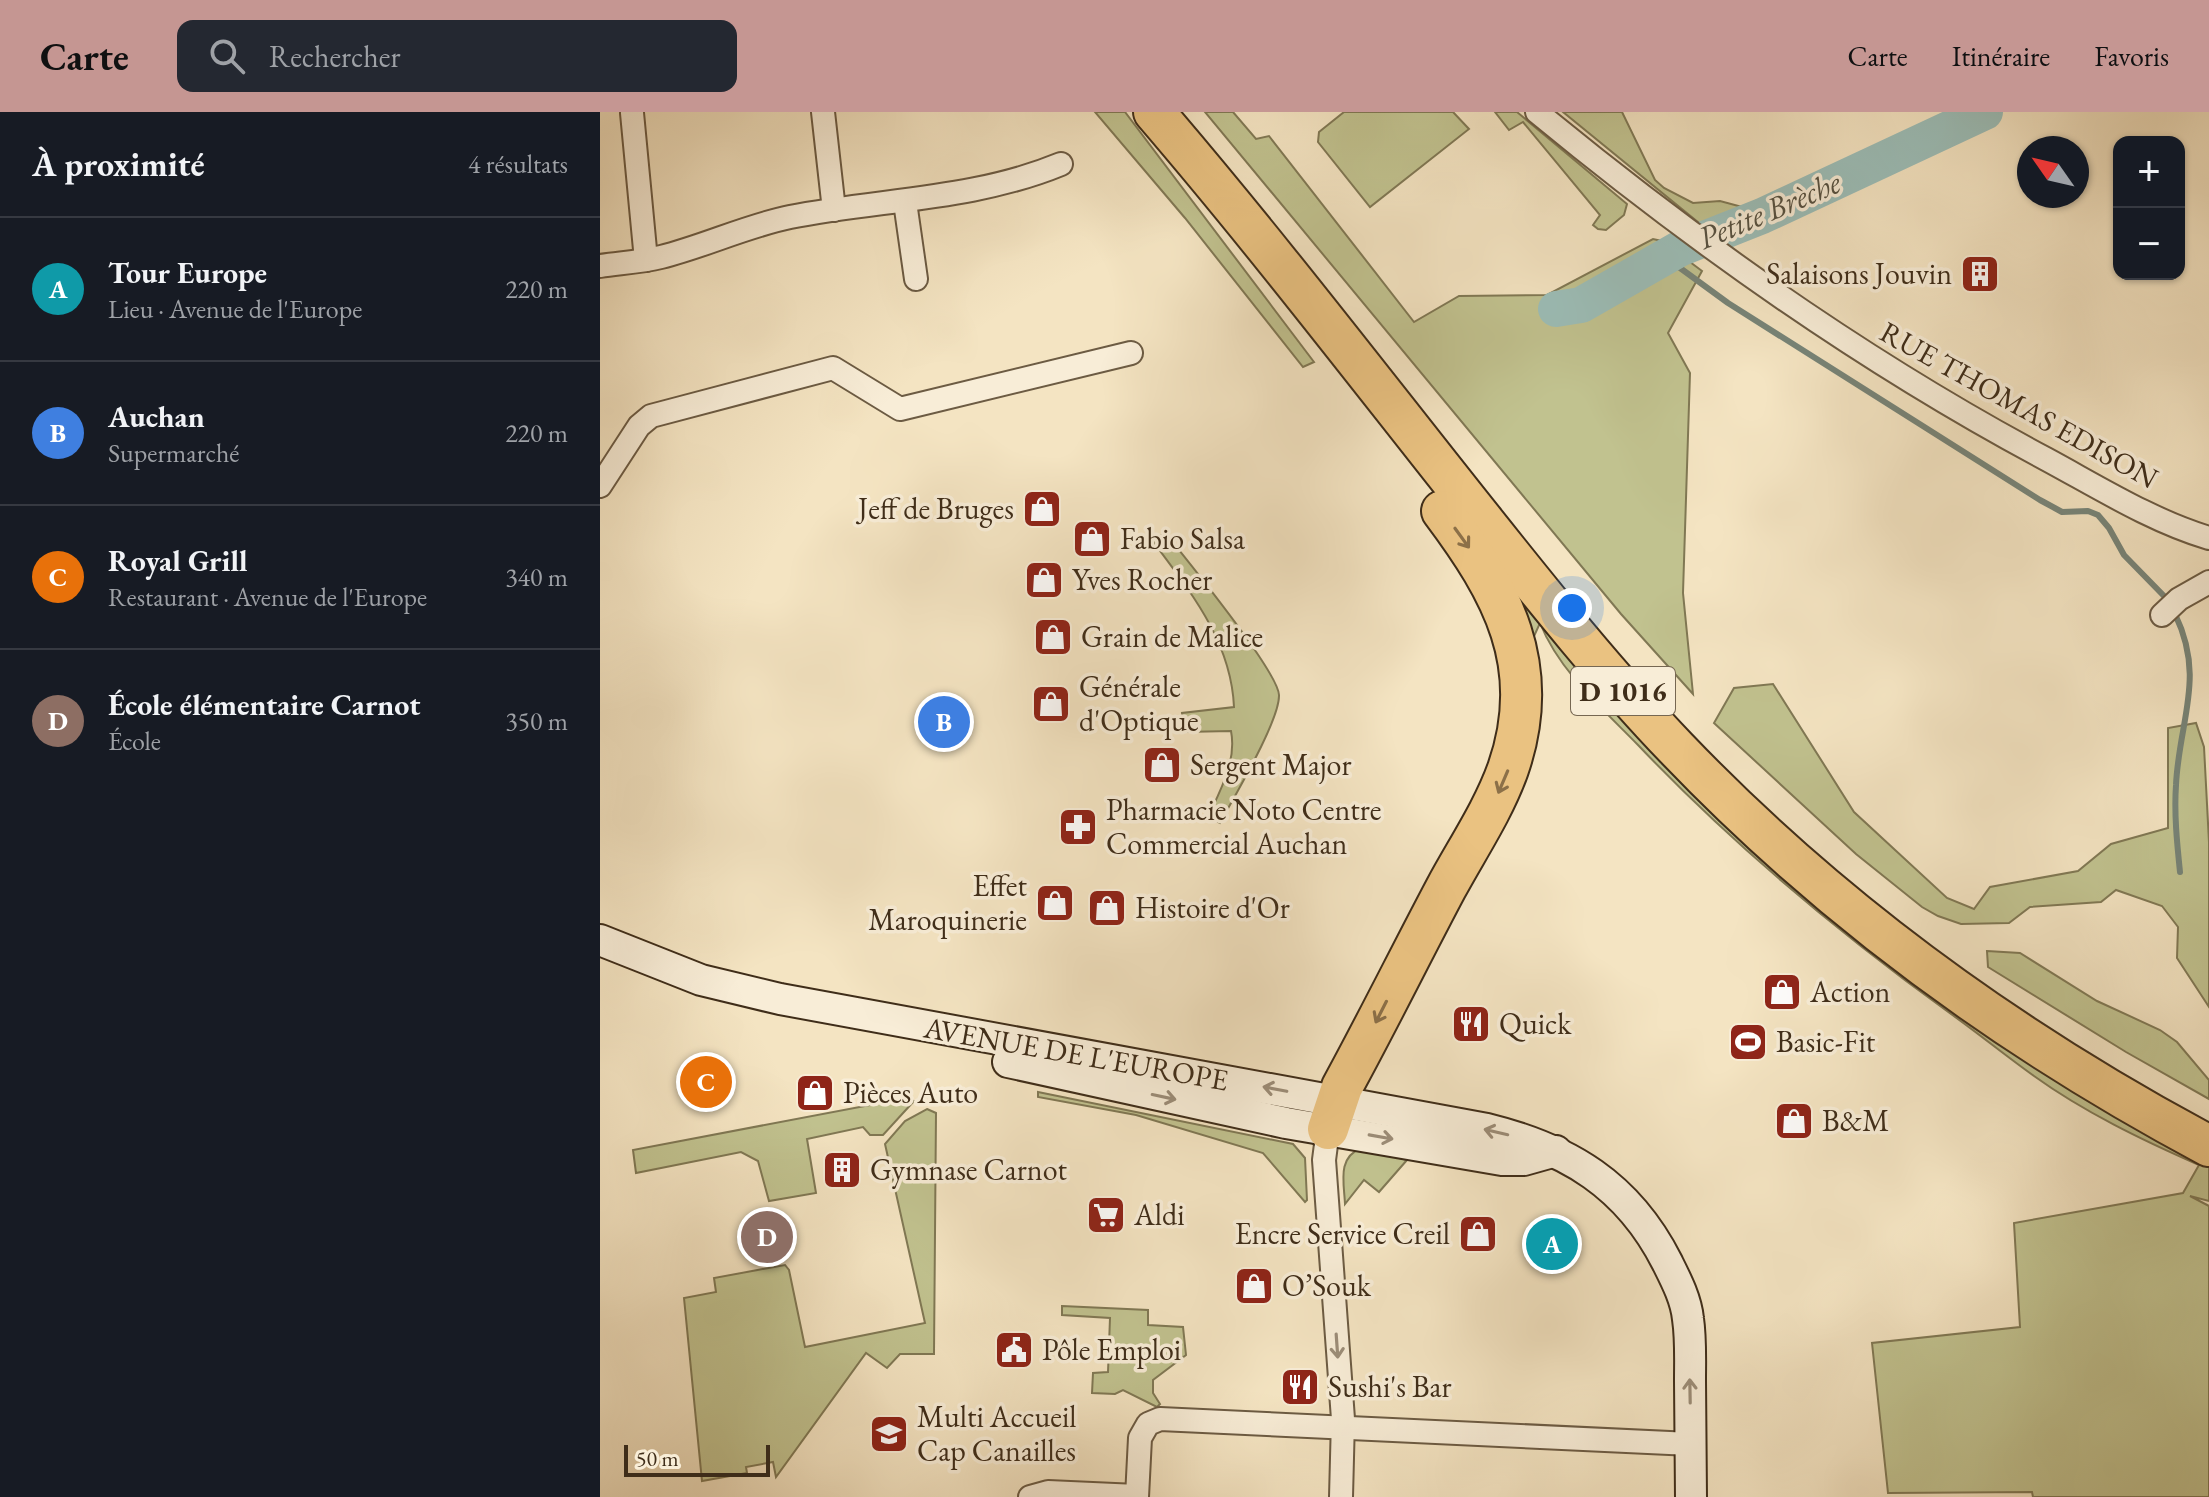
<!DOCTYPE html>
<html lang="fr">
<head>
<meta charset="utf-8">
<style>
	body { margin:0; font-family:"EB Garamond",serif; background:#242831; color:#f1f3f6 }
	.controls { position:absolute; right:24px; top:24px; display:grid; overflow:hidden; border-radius:16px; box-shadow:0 2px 6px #0004 }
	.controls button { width:72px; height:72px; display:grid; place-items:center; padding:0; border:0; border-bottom:2px solid #363941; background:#171b24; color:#f1f3f6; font:40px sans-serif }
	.compass { position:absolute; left:1417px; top:24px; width:72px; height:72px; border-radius:50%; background:#171b24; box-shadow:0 2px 6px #0004; rotate:304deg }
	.scale { position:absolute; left:24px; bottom:20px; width:146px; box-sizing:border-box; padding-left:8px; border:4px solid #3f2d19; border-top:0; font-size:22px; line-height:28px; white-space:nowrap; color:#3f2d19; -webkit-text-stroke:6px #f8edd7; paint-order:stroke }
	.you { position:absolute; left:972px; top:496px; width:28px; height:28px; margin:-20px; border:6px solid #fff; border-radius:50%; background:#1a73e8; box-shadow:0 0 0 12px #1a73e833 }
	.badge { display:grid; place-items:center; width:52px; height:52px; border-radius:50%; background:#c59692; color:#fff; font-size:26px; font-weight:700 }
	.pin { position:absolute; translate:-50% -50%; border:4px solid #fff; box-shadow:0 2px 8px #0006 }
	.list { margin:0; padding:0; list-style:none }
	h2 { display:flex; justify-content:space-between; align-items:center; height:104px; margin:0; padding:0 32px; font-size:34px }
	h2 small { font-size:26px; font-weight:400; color:#9ea1a6 }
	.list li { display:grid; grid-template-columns:52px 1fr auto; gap:24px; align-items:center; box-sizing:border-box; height:144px; padding:0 32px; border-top:2px solid #363941 }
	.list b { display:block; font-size:30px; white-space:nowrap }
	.list p { margin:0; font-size:26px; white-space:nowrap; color:#9ea1a6 }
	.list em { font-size:26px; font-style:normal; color:#9ea1a6 }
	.icon { flex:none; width:44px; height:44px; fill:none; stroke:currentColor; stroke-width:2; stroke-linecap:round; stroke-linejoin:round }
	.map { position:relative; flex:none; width:1609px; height:1385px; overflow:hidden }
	header { display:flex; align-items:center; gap:48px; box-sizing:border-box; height:112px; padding:0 40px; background:#c59692; color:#111 }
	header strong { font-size:38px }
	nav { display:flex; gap:44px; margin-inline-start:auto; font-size:28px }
	.search { width:560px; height:72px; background:#242831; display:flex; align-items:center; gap:20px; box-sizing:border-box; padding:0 28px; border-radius:16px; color:#9ea1a6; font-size:30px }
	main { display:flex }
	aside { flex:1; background:#171b24 }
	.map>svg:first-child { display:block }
	.green { fill:#c1c28f; stroke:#807854; stroke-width:2 }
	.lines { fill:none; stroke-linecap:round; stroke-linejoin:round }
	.stream { stroke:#778478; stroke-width:6 }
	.river { stroke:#9cbeb8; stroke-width:36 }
	.street-casing { stroke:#6c5b43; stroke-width:26 }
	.secondary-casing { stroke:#3f2d19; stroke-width:34 }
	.highway-casing { stroke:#3f2d19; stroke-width:44 }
	.street { stroke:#f8edd7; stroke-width:22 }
	.secondary { stroke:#f8edd7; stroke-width:30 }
	.highway { stroke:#eac281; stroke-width:40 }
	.oneway { stroke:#8c7048 }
	.oneway2 { stroke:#9c8d78 }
	.labels { text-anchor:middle; stroke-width:7; stroke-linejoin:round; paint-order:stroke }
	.shield { fill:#f8edd7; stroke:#766752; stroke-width:2 }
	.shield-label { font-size:28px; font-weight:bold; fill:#3f2d19 }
	.poi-label { font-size:30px; fill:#3f2d19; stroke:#f8edd7; text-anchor:start }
	.street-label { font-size:30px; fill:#3f2d19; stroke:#f8edd7 }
	.water-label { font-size:32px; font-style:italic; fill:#565141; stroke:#f8edd7 }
</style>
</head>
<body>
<header>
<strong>Carte</strong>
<div class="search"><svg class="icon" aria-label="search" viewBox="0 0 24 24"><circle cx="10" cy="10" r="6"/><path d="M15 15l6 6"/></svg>Rechercher</div>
<nav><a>Carte</a><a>Itinéraire</a><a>Favoris</a></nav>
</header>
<main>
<aside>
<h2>À proximité<small>4 résultats</small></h2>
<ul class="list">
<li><span class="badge" style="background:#0f9aa8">A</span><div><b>Tour Europe</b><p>Lieu · Avenue de l'Europe</p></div><em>220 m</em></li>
<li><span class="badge" style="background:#3f7fe0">B</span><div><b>Auchan</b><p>Supermarché</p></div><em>220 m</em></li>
<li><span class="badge" style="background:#e8710a">C</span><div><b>Royal Grill</b><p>Restaurant · Avenue de l'Europe</p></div><em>340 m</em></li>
<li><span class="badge" style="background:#8d6e63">D</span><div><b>École élémentaire Carnot</b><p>École</p></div><em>350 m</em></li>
</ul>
</aside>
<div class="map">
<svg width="1609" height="1385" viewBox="0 0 1609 1385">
	<rect width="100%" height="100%" fill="#f4e4c2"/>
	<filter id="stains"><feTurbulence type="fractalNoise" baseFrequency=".0025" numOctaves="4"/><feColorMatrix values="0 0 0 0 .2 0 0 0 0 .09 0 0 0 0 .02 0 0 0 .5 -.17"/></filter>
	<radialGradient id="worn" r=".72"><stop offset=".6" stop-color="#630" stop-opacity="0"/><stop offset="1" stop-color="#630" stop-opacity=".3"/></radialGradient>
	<!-- green -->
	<g class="green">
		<path d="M495,0h30l189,250 -11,5 -118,-149z"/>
		<path d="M605,0h28l23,27 13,-3 145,186 45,-26 88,-1 106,-56 9,2 40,30 -34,62 22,40 -7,220 10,101 -72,-80z"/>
		<path d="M744,0h109l16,17 -99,78 -52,-65 1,-10z"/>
		<path d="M895,0h22l110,92 -3,11 -18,15 -8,-1 -5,-4 7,-10 -77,-93 -14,8z"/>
		<path d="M963,0h59l33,68 9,8 29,15 27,-2 26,7 -42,19z"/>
		<path d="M567,423c20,25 111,136 112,160 1,25 -45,102 -59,128l-12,-6c12,-26 29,-56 23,-86l-47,1 -2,-19 52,-6c-3,-68 -46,-118 -85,-171z"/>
		<path d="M919,472l162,188 528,389v40l-19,-5 19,10v291h-176l-1,-5 -144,1 -16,-150 148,-16 -6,-104 169,-30 16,-28c-57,-25 -115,-53 -165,-89 -28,-20 -55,-42 -83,-62 -112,-81 -218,-169 -313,-269 -35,-36 -79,-74 -98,-122l-10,22 -25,-57z"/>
		<path d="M1173,572l81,128 93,86 27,11 16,-22 88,-16 33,-27 57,-16v-100l28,-5 8,24 5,95v165l-32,-49 1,-31 -16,-21 -46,-16 -15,12 -71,5 -21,16 -48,1 -23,-8 -16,-9 -66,-53 -142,-131 20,-35z"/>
		<path d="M1387,839l33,2 77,48 63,29 17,12 32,38v19l-83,-47 -138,-85z"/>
		<path d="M438,980l255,52 12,14 2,42 -2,2 -42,-49 -127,-38 -98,-18z"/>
		<path d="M307,986l7,3 -31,34h-13l-7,-8 -56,12 9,54 -47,8 -11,-40 -17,-9 -105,21 -3,-23z"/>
		<path d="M327,997l9,4 -2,241h-34l-13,14 -21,-15 -90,124 -3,-15 -27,5 1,6 -45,8 -18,-183 32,-6 -2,-14 71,-13 4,5 16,77 120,-24 -40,-179 20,-23z"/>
		<path d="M761,1036l46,12 -28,32 -15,-12 -19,24c-1,-22 -8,-46 16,-56z"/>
		<path d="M462,1194l86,4v15l35,2 3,28 -33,25v13l7,11 -3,3 -34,-17 -8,4 -23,-1 1,-20 15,-1 2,-54 -48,-3z"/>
	</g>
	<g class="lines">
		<!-- stream -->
		<g class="stream">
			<path d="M1065,145l63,46 312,197 22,12 26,-1 10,4 11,13 15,27 41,42"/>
			<path d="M1575,502c31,64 4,106 1,171 -2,29 1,58 4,87"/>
		</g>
		<!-- river -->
		<path class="river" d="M956,197l25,-4 98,-56 83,-33 223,-104"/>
		<defs>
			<g id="street">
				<path d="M223,0l11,98"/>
				<path d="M937,0c159,131 327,250 509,347 52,28 106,62 163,79"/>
				<path d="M32,1l14,147"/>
				<path d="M305,90l11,77"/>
				<path d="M0,154c20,-3 41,-4 61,-9 44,-11 85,-31 129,-40 91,-18 184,-17 271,-53"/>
				<path d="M0,374l39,-60 12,-10 182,-48 67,41 231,-56"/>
				<path d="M1562,503l17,-16 30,-17"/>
				<path d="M728,1017l-4,31 19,259 -2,78"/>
				<path d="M430,1385l18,-5 89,4"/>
				<path d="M537,1385l3,-59 8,-14 12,-5 531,25"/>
			</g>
			<g id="secondary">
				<path d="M0,828l101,40 79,19 707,130c81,20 141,56 180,133 9,18 19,37 21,57 3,20 2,41 2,62 0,38 1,77 1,116"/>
				<path d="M408,950l278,61 216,37h22l32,-9"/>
			</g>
			<g id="highway">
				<path d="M554,0c109,127 211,260 315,391 67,84 133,168 208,246 154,161 335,292 532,397"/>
				<path d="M728,1017l14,-42c36,-66 69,-133 104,-199 21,-39 47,-77 62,-119 36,-103 -6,-178 -66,-258"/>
			</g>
		</defs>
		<!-- street casing -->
		<use href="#street" class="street-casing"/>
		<!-- secondary casing -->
		<use href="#secondary" class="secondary-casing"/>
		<!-- highway casing -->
		<use href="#highway" class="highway-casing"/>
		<!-- street -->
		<use href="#street" class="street"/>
		<!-- secondary -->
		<use href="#secondary" class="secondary"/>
		<!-- highway -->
		<use href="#highway" class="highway"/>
	</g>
	<!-- one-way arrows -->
	<defs><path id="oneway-shaft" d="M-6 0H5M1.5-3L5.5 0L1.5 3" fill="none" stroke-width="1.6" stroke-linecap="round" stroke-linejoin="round" transform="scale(2)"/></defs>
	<g class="oneway">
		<use href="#oneway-shaft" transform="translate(862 426) rotate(54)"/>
		<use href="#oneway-shaft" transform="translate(903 670) rotate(113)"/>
		<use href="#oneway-shaft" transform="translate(781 900) rotate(117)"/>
	</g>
	<g class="oneway2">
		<use href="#oneway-shaft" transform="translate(675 977) rotate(-169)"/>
		<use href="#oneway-shaft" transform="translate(564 985) rotate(12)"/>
		<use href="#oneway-shaft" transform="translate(896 1020) rotate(-167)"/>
		<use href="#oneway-shaft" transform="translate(781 1025) rotate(10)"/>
		<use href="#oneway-shaft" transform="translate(737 1234) rotate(86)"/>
		<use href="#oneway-shaft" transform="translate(1090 1279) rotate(-91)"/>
	</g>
	<!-- icons -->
	<defs>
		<symbol id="building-square" viewBox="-11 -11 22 22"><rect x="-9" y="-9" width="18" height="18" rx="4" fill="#8f2418" stroke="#f8edd7"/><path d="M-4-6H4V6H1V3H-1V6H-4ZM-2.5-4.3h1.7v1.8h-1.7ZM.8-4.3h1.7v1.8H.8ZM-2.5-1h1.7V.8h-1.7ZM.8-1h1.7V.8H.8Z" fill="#fff"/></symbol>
		<symbol id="shop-square" viewBox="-11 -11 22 22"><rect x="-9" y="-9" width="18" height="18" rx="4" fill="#8f2418" stroke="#f8edd7"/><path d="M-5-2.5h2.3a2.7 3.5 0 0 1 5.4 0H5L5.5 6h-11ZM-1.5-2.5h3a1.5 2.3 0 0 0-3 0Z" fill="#fff"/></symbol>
		<symbol id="pharmacy-square" viewBox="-11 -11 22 22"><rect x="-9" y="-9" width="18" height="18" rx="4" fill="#8f2418" stroke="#f8edd7"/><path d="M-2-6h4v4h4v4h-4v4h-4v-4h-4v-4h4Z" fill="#fff"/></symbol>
		<symbol id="restaurant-square" viewBox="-11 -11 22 22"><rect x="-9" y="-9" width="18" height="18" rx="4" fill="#8f2418" stroke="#f8edd7"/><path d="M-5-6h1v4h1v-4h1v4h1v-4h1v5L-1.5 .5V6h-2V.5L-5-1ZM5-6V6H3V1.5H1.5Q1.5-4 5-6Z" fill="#fff"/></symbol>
		<symbol id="stadium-square" viewBox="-11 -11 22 22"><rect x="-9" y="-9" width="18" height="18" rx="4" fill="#8f2418" stroke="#f8edd7"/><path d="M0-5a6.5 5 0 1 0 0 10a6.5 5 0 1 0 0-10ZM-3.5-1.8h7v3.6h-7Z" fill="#fff"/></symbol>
		<symbol id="supermarket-square" viewBox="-11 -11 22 22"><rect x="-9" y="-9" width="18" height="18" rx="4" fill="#8f2418" stroke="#f8edd7"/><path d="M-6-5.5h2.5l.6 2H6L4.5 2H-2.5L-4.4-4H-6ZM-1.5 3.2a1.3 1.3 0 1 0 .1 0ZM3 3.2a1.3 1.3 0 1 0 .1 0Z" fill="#fff"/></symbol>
		<symbol id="civic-square" viewBox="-11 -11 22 22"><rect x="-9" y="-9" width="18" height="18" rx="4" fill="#8f2418" stroke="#f8edd7"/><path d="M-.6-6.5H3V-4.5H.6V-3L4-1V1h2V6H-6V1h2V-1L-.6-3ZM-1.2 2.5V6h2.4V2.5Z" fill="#fff"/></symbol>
		<symbol id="school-square" viewBox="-11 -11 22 22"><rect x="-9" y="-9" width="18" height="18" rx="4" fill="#8f2418" stroke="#f8edd7"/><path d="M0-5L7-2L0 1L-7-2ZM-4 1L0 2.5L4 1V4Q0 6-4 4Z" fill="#fff"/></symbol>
	</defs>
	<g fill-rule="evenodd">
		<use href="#building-square" x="1358" y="140" width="44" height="44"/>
		<use href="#shop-square" x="420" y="375" width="44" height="44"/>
		<use href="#shop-square" x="470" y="405" width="44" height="44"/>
		<use href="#shop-square" x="422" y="446" width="44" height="44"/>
		<use href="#shop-square" x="431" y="503" width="44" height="44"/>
		<use href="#shop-square" x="429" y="570" width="44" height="44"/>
		<use href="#shop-square" x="540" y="631" width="44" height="44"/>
		<use href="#pharmacy-square" x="456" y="693" width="44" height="44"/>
		<use href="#shop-square" x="433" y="769" width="44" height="44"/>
		<use href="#shop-square" x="485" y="774" width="44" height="44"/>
		<use href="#shop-square" x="1160" y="858" width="44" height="44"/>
		<use href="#restaurant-square" x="849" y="890" width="44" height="44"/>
		<use href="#stadium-square" x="1126" y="908" width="44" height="44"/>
		<use href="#shop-square" x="193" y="959" width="44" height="44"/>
		<use href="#shop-square" x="1172" y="987" width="44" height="44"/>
		<use href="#building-square" x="220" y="1036" width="44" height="44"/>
		<use href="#supermarket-square" x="484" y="1081" width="44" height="44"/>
		<use href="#shop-square" x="856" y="1100" width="44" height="44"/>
		<use href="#shop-square" x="632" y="1152" width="44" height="44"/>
		<use href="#civic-square" x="392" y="1216" width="44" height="44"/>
		<use href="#restaurant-square" x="678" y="1253" width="44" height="44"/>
		<use href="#school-square" x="267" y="1300" width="44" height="44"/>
	</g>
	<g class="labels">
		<!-- shield labels -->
		<rect class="shield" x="971" y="555" width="104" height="48" rx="6"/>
		<g class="shield-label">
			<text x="1023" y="589">D 1016</text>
		</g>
		<!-- poi labels -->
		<g class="poi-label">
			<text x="1352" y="172" text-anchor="end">Salaisons Jouvin</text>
			<text x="414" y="407" text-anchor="end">Jeff de Bruges</text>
			<text x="520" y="437">Fabio Salsa</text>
			<text x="472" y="478">Yves Rocher</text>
			<text x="481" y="535">Grain de Malice</text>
			<text x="479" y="585">Générale<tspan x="479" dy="34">d'Optique</tspan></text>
			<text x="590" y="663">Sergent Major</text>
			<text x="506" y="708">Pharmacie Noto Centre<tspan x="506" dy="34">Commercial Auchan</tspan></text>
			<text x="427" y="784" text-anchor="end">Effet<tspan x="427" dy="34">Maroquinerie</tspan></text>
			<text x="535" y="806">Histoire d'Or</text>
			<text x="1210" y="890">Action</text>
			<text x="899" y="922">Quick</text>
			<text x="1176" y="940">Basic-Fit</text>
			<text x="243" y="991">Pièces Auto</text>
			<text x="1222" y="1019">B&amp;M</text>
			<text x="270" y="1068">Gymnase Carnot</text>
			<text x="534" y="1113">Aldi</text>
			<text x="850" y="1132" text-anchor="end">Encre Service Creil</text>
			<text x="682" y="1184">O’Souk</text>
			<text x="442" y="1248">Pôle Emploi</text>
			<text x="728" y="1285">Sushi's Bar</text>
			<text x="317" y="1315">Multi Accueil<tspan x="317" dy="34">Cap Canailles</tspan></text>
		</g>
		<!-- street labels -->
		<g class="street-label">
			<text transform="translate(1419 293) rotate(29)" y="10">RUE THOMAS EDISON</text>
			<text transform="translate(476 942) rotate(10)" y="10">AVENUE DE L'EUROPE</text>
		</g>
		<!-- water labels -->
		<g class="water-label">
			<text transform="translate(1169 98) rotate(-23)" y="11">Petite Brèche</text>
		</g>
	</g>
	<rect width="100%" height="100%" filter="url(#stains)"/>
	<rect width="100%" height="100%" fill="url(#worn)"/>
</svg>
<div class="controls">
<button>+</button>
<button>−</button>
</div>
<svg class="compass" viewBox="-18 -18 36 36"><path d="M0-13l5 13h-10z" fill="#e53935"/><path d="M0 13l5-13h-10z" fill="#9ea1a6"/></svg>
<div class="scale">50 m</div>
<div class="you"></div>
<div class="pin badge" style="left:952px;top:1132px;background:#0f9aa8">A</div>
<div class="pin badge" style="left:344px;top:610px;background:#3f7fe0">B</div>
<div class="pin badge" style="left:106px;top:970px;background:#e8710a">C</div>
<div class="pin badge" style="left:167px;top:1125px;background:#8d6e63">D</div>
</div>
</main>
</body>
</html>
